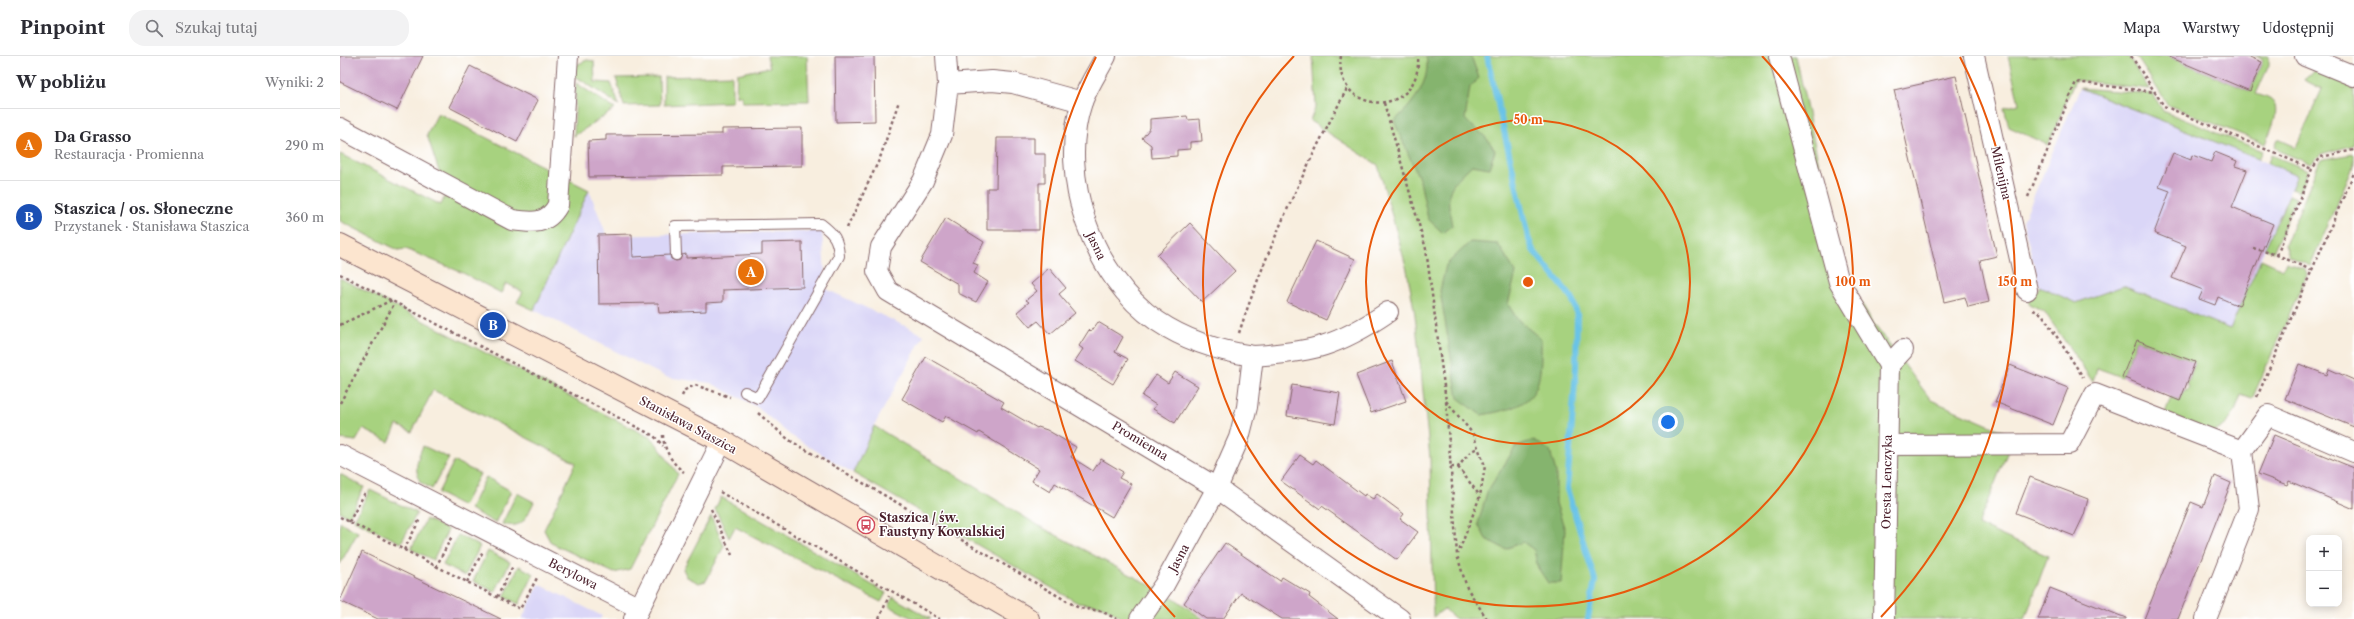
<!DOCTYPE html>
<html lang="pl">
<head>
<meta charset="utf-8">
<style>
	body { margin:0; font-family:"Libre Caslon Text",serif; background:#f2f2f3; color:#2b2b33 }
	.controls { position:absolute; right:12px; bottom:12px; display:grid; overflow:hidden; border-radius:8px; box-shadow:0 2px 10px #0003 }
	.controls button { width:36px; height:36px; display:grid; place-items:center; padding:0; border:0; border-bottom:1px solid #e1e1e2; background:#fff; color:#2b2b33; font:20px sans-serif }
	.you { position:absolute; left:1328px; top:366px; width:14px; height:14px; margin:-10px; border:3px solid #fff; border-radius:50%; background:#1a73e8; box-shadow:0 0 0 6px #1a73e833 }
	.badge { display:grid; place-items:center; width:26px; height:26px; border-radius:50%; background:#111827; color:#fff; font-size:13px; font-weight:700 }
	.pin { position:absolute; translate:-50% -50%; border:2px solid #fff; box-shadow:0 1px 4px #0006 }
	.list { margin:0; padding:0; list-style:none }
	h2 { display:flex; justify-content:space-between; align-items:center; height:52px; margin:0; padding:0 16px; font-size:17px }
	h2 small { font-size:13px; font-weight:400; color:#7c7c81 }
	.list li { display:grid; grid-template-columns:26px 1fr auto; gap:12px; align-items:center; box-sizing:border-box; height:72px; padding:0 16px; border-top:1px solid #e1e1e2 }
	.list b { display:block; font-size:15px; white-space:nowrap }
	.list p { margin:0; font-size:13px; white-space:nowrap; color:#7c7c81 }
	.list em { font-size:13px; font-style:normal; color:#7c7c81 }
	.icon { flex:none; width:22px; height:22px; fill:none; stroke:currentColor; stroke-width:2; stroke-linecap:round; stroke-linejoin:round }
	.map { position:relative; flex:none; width:2014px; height:563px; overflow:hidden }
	header { display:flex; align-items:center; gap:24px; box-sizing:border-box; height:56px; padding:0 20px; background:#fff; border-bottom:1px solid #e1e1e2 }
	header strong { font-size:19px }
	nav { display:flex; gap:22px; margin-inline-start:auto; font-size:14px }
	.search { width:280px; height:36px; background:#f2f2f3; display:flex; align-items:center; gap:10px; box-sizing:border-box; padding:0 14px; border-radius:16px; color:#7c7c81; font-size:15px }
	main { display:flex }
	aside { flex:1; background:#fff }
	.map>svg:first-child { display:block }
	.built { fill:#dad6f7 }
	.green { fill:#a7d27f; stroke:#787855 }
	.forest { fill:#85b46e; stroke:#686a4c }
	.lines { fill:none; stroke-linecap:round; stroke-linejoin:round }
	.stream { stroke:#69c3e7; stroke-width:6 }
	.building { fill:#cea5c9 }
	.lane-casing { stroke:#87676a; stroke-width:12 }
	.street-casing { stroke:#87676a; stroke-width:22 }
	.secondary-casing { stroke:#87676a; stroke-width:24 }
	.path { stroke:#87676a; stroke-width:2.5; stroke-dasharray:3 3; stroke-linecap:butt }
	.lane { stroke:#fff; stroke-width:10 }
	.street { stroke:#fff; stroke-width:20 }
	.secondary { stroke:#fce5cf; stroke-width:22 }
	.ring { fill:none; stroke:#e8590c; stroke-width:2 }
	.labels { text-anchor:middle; stroke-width:3; stroke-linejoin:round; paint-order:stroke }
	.street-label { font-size:12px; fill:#4a1f2b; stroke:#fff }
	.poi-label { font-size:12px; font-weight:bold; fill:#4a1f2b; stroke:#fff; text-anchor:start }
	.centre { fill:#e8590c; stroke:#fff; stroke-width:2 }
	.ring-label { font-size:12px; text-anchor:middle; font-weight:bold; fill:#e8590c; stroke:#fff; stroke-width:3; stroke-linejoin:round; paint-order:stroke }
</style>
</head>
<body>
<header>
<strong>Pinpoint</strong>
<div class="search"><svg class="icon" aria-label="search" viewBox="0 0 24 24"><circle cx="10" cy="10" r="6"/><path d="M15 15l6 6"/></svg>Szukaj tutaj</div>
<nav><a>Mapa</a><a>Warstwy</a><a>Udostępnij</a></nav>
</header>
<main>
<aside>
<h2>W pobliżu<small>Wyniki: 2</small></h2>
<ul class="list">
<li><span class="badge" style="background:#e8710a">A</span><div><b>Da Grasso</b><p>Restauracja · Promienna</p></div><em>290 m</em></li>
<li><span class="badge" style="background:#1a4fb4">B</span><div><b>Staszica / os. Słoneczne</b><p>Przystanek · Stanisława Staszica</p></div><em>360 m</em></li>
</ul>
</aside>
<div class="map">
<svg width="2014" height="563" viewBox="0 0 2014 563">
	<rect width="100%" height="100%" fill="#fff"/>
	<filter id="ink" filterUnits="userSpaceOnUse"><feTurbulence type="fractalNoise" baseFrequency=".025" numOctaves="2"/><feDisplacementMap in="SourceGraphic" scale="8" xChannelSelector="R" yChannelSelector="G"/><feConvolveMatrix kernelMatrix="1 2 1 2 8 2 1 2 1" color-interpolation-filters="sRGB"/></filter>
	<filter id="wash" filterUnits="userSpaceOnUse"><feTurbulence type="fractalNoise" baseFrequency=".012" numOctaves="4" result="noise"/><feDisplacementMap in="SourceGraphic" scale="16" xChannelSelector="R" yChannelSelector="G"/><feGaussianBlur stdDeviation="0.9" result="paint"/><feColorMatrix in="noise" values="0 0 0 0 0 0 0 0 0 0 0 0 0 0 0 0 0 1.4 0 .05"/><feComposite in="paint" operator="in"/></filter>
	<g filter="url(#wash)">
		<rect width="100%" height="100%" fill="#f8eedf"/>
		<!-- built -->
		<g class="built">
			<path d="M1740,32l217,87 -67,154 -107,-43 -47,17 -37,-17 -16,-65z"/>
			<path d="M249,134l18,46 215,-5 4,58 98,46 -50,91 -21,47 -63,-38 -33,-28 -46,-24 -45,-6 -132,-67z"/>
			<path d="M199,528l63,32 -2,3h-78z"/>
		</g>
		<!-- green -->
		<g class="green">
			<path d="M427,0h40l2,45 -67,1v-6h-6l1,-22 33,-7z"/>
			<path d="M973,0h483l44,209 33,58 58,77 83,36 -36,89 70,31 -23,63h-569l-12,-10 -11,8 -3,-159 -15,-143 -8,-45 -29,-105 -68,-44 6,-15z"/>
			<path d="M1668,0h120l21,33 -74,-9 -27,65 -39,-18 -5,-19 15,-4z"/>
			<path d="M1796,0h31l83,35 13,-32 -8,-3h14v9l-13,29c6,2 14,4 17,8 8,9 -4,32 -8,42l-97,-39z"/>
			<path d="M247,4l7,1 1,21 16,1 8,22 -47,-31 4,-9z"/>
			<path d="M1977,14l37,12v63l-33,9 -10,10 -32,-13 -4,-5 3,-7 18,8 26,-58 -18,-9 3,-4z"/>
			<path d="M392,19v27l-68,3v-28z"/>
			<path d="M319,21l1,28 -36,1 -8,-28z"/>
			<path d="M236,27l39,26 -41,27z"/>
			<path d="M1740,32l73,6 10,17 99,40 -4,8z"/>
			<path d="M98,57l151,77 -55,120 -17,-8 6,-10 -17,-9 -5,10 -38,-20 -57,-24 -8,1 -58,-29v-67l101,51 5,-12 -19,-58z"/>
			<path d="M2014,98v10l-44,102 -21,-10 -4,-11 33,-80 5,-6z"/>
			<path d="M1931,99l37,15 -9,22 -8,-3 6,-14 -29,-12z"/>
			<path d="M1949,139l7,3 -23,54 -8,-4z"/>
			<path d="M1921,203l22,10 3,-7 19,7 2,5 -55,125 -11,-4c-6,18 -10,29 -28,37l-48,-19 6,-16 9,4 4,-11 3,1 2,-5 -2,-1 8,-23 -58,-22 -15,37 -25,-9 -4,14 -49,-71 -15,-7v-12l10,-2v-4l37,17 47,-17 107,43z"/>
			<path d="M0,222l313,161 25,35 -48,95 -16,4 -63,-30 -7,-13 32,-67 -143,-73 -21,42 -15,-7 -8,17 -26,-13 -7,12 -16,-2z"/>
			<path d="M534,370l167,101 133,71 29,21h-79l-21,-13 -25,-3 -225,-130z"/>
			<path d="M83,390l26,12 -17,31 -12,-7c-6,-14 -3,-23 3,-36z"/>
			<path d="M114,405l26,13 -17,32 -25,-13z"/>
			<path d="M0,418l24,13 -15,30 -9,-5z"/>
			<path d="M146,421l25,14 -16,32 -25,-14z"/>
			<path d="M30,434l47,23 -16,30 -47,-23z"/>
			<path d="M177,437l17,9c-9,17 -10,27 -32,22z"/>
			<path d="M381,441l165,96 -5,9 -146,-75 -6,11 -14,-29z"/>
			<path d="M371,460l13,30 -18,35 -7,2 -12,-6 -4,-8z"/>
			<path d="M86,463l22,11 -15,30 -22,-11z"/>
			<path d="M0,466l18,10 -18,32z"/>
			<path d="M118,479l22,11 -15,30 -22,-11z"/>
			<path d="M148,495l22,11 -15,30 -22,-11z"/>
			<path d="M179,510l15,8 -15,30 -15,-7z"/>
			<path d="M553,541l38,22h-17l-25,-13z"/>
		</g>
		<!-- forest -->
		<g class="forest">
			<path d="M1086,0h45l8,22 -9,9 -5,32c13,14 20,13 30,32l-6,17 -17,-3c-26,24 -26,26 -20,61l-9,7 -15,-14 -8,-38 -26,-60c18,-15 38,-41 32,-65z"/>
			<path d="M1130,186l28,2 18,29 -8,31 9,15 24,20c1,54 -4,67 -60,76l-23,-17 -18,-107 6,-26z"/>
			<path d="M1194,384l16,11 6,21v31l9,27 -4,53h-13l-10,-15 -4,-18 -11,-8 -18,7 -19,-10 -8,-15 9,-32 29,-46z"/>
		</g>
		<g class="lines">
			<!-- stream -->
			<path class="stream" d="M1147,0l41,181 5,13 39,48 5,16 -1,56 -9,119 28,91 -7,39"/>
		</g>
		<g id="blocks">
			<!-- building -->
			<g class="building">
				<path d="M0,0h83l-26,54 -57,-28z"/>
				<path d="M495,0h39l1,65 -39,1z"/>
				<path d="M1827,0h80l15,6 -12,29z"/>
				<path d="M130,10l68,34 -21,42 -68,-35z"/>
				<path d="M1616,20l41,180 -17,4 9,42 -21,5 -3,-10 -21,5 -50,-212z"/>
				<path d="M847,60l1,4 12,-1 2,22 -12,1v7l-13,1v6l-25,2 -1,-13 -9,-7 8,-10v-9z"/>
				<path d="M462,72v38l-79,1v8l-134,2 -1,-36 18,-1v-5l116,-1v-5z"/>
				<path d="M657,82h37v16h11v29h-6v47h-52v-42h9z"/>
				<path d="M1875,96l22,9 -2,5 12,4 -15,37 41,17 -34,82 -21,-9 -3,8 -16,-6 4,-9 -31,-12 14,-32 -32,-13 16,-42 -11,-4 14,-34 18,7 1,-5 19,7z"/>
				<path d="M606,162l38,24 -11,21 5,2 -4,8 14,9 -12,20 -18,-9v-9l-38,-22z"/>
				<path d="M850,167l45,48 -33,31 -45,-47z"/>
				<path d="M292,178l1,23 37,-2 1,4 5,2 4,-1 2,-5 4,-1v4l76,-4v-11l40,-1 1,45 -80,3v12l-17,1v8l-47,2 -1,-10 -59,1 -1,-69z"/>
				<path d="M976,185l39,18 -29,61 -39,-18z"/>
				<path d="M709,212l17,20 -7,6 16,19 -25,21 -12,-13 -8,6 -13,-15 12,-10 -3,-2 11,-9 -6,-7z"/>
				<path d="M758,266l25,15 -8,15 13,7 -15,25 -38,-23 8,-12 -4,-3 10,-16 2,2z"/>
				<path d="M1797,284l58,22 -15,39 -58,-24z"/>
				<path d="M586,301l78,45 -3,5 36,21 1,-1 9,3 29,17 -5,10 22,14 8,-12 22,13 -4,6 12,6 -19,33 -57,-34 -5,9 -18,-11 7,-12 -60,-37 -1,2 -32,-18 -4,6 -40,-23z"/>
				<path d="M1052,305l14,40 -35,12 -15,-38z"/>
				<path d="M1959,308l28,11 2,-6 25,11v47l-69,-28z"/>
				<path d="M1670,309l58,23 -15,37 -58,-23z"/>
				<path d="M835,316l23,14 -23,37 -22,-14 3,-4 -14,-9 14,-21 12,8z"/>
				<path d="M952,329l48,8 -5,31 -48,-8z"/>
				<path d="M1934,379l80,33v41l-65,-28 -2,4 -29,-11z"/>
				<path d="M960,399l13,9 3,-4 48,36 1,-2 8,5 4,-5 27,20 -4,5 18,13 -21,28 -75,-54 -2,3 -39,-28z"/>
				<path d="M1875,420l16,7 -53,136h-34l47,-117 12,5z"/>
				<path d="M1690,421l58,22 -4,16 -10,21 -58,-23z"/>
				<path d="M885,487l55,38 2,-4 28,17 -1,3 29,22h-56l-41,-26 -18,26h-17l-22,-16z"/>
				<path d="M22,496l139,67h-123l-38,-18z"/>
				<path d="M1710,532l76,30v1h-88z"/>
			</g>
		</g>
	</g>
	<g filter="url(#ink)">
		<use href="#blocks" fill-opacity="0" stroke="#87676a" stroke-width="1"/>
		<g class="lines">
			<defs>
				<path id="lane" d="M336,199l-1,-29 146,-2c13,10 17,15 18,32l-81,142 -13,-6"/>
				<g id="street">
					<path d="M606,0l2,28 -6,51 -19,46 -42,66 -4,24 11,20 329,197 183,131"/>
					<path d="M766,0c-8,15 -18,30 -24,46 -25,74 11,175 75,219 28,19 63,30 96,35l-6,51 -8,31 -22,50 -53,97 -24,34"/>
					<path d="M1439,0l60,226 50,83"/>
					<path d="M1634,0l53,234"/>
					<path d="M1965,0l49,20"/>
					<path d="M608,28l44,-3 21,2 69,19"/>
					<path d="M0,72l172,92c21,3 35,5 46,-15l10,-149"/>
					<path d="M913,300c60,-4 85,-10 135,-44"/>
					<path d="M1548,389l181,-1 26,-50 147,57 7,58 -43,110"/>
					<path d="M1902,395l26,-36 86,37"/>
					<path d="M0,399l299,153"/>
					<path d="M294,563l88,-178"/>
					<path d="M1544,563l5,-254 14,-15"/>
				</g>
				<path id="secondary" d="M0,189l382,196 306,178"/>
			</defs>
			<!-- lane casing -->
			<use href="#lane" class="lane-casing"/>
			<!-- street casing -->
			<use href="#street" class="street-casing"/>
			<!-- secondary casing -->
			<use href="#secondary" class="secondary-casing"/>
			<!-- path -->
			<g class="path">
				<path d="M1001,0c-9,59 81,65 77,0"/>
				<path d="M1791,0l33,50 148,63"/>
				<path d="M1044,47l42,146 20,152 11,154 10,33 20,31"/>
				<path d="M1688,141l48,-115 78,10"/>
				<path d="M507,172l33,-70 19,-57"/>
				<path d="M1913,192l24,7 34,15"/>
				<path d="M1937,199l35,-86 9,-12 33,-7"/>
				<path d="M0,218l314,162 9,10"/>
				<path d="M1693,254l9,4 41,63"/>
				<path d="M0,269l52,-25"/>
				<path d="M899,277c28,-85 66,-166 109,-246"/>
				<path d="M342,340l3,-6 10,-5 35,12"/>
				<path d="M1917,341l97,-224"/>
				<path d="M1106,345l27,33 12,32 -5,30 -22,58"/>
				<path d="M0,347l55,-101"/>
				<path d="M418,357l31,27 290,168 22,3 16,8"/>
				<path d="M323,379c0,13 10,30 21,37"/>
				<path d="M1111,411h7l13,-16 7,-3"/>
				<path d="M1118,411l22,29"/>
				<path d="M380,436l220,127"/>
				<path d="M371,453l21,46"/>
				<path d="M0,461l180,92 17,-31"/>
				<path d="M9,466l17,-31"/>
				<path d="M64,494l16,-31"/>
				<path d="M96,511l16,-31"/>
				<path d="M127,526l16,-31"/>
				<path d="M157,541l16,-31"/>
				<path d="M539,563l10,-23"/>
			</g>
			<!-- lane -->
			<use href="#lane" class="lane"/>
			<!-- street -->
			<use href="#street" class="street"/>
			<!-- secondary -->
			<use href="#secondary" class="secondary"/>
		</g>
	</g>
	<!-- distance rings -->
	<g class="ring">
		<circle cx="1188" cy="226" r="162"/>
		<path d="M1422 0A325 325 0 1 1 954 0"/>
		<path d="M835 561A487 487 0 0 1 756 1M1620 1A487 487 0 0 1 1541 561"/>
	</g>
	<!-- icons -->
	<defs>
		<symbol id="bus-ring" viewBox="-11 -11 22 22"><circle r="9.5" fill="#fff" stroke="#d1495b" stroke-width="1.5"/><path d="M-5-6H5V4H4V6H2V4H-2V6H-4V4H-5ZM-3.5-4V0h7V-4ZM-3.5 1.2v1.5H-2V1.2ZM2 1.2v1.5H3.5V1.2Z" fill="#d1495b"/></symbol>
	</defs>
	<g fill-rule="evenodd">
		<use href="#bus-ring" x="516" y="459" width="20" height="20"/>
	</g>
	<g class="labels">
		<!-- street labels -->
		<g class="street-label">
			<text transform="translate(1661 117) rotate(77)" y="4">Milenijna</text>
			<text transform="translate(756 190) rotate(64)" y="4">Jasna</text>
			<text transform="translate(348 369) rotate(28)" y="4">Stanisława Staszica</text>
			<text transform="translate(800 385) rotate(31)" y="4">Promienna</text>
			<text transform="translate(1547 426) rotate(-89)" y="4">Oresta Lenczyka</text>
			<text transform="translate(839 502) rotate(-62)" y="4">Jasna</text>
			<text transform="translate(233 518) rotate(27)" y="4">Berylowa</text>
		</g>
		<!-- poi labels -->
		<g class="poi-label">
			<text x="539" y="466">Staszica / św.<tspan x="539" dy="14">Faustyny Kowalskiej</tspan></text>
		</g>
	</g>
	<circle cx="1188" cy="226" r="6" class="centre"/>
	<g class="ring-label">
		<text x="1188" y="68">50 m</text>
		<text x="1513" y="230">100 m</text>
		<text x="1675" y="230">150 m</text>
	</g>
</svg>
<div class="controls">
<button>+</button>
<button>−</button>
</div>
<div class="you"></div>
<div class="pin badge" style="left:411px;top:216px;background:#e8710a">A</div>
<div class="pin badge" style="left:153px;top:269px;background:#1a4fb4">B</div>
</div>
</main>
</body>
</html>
